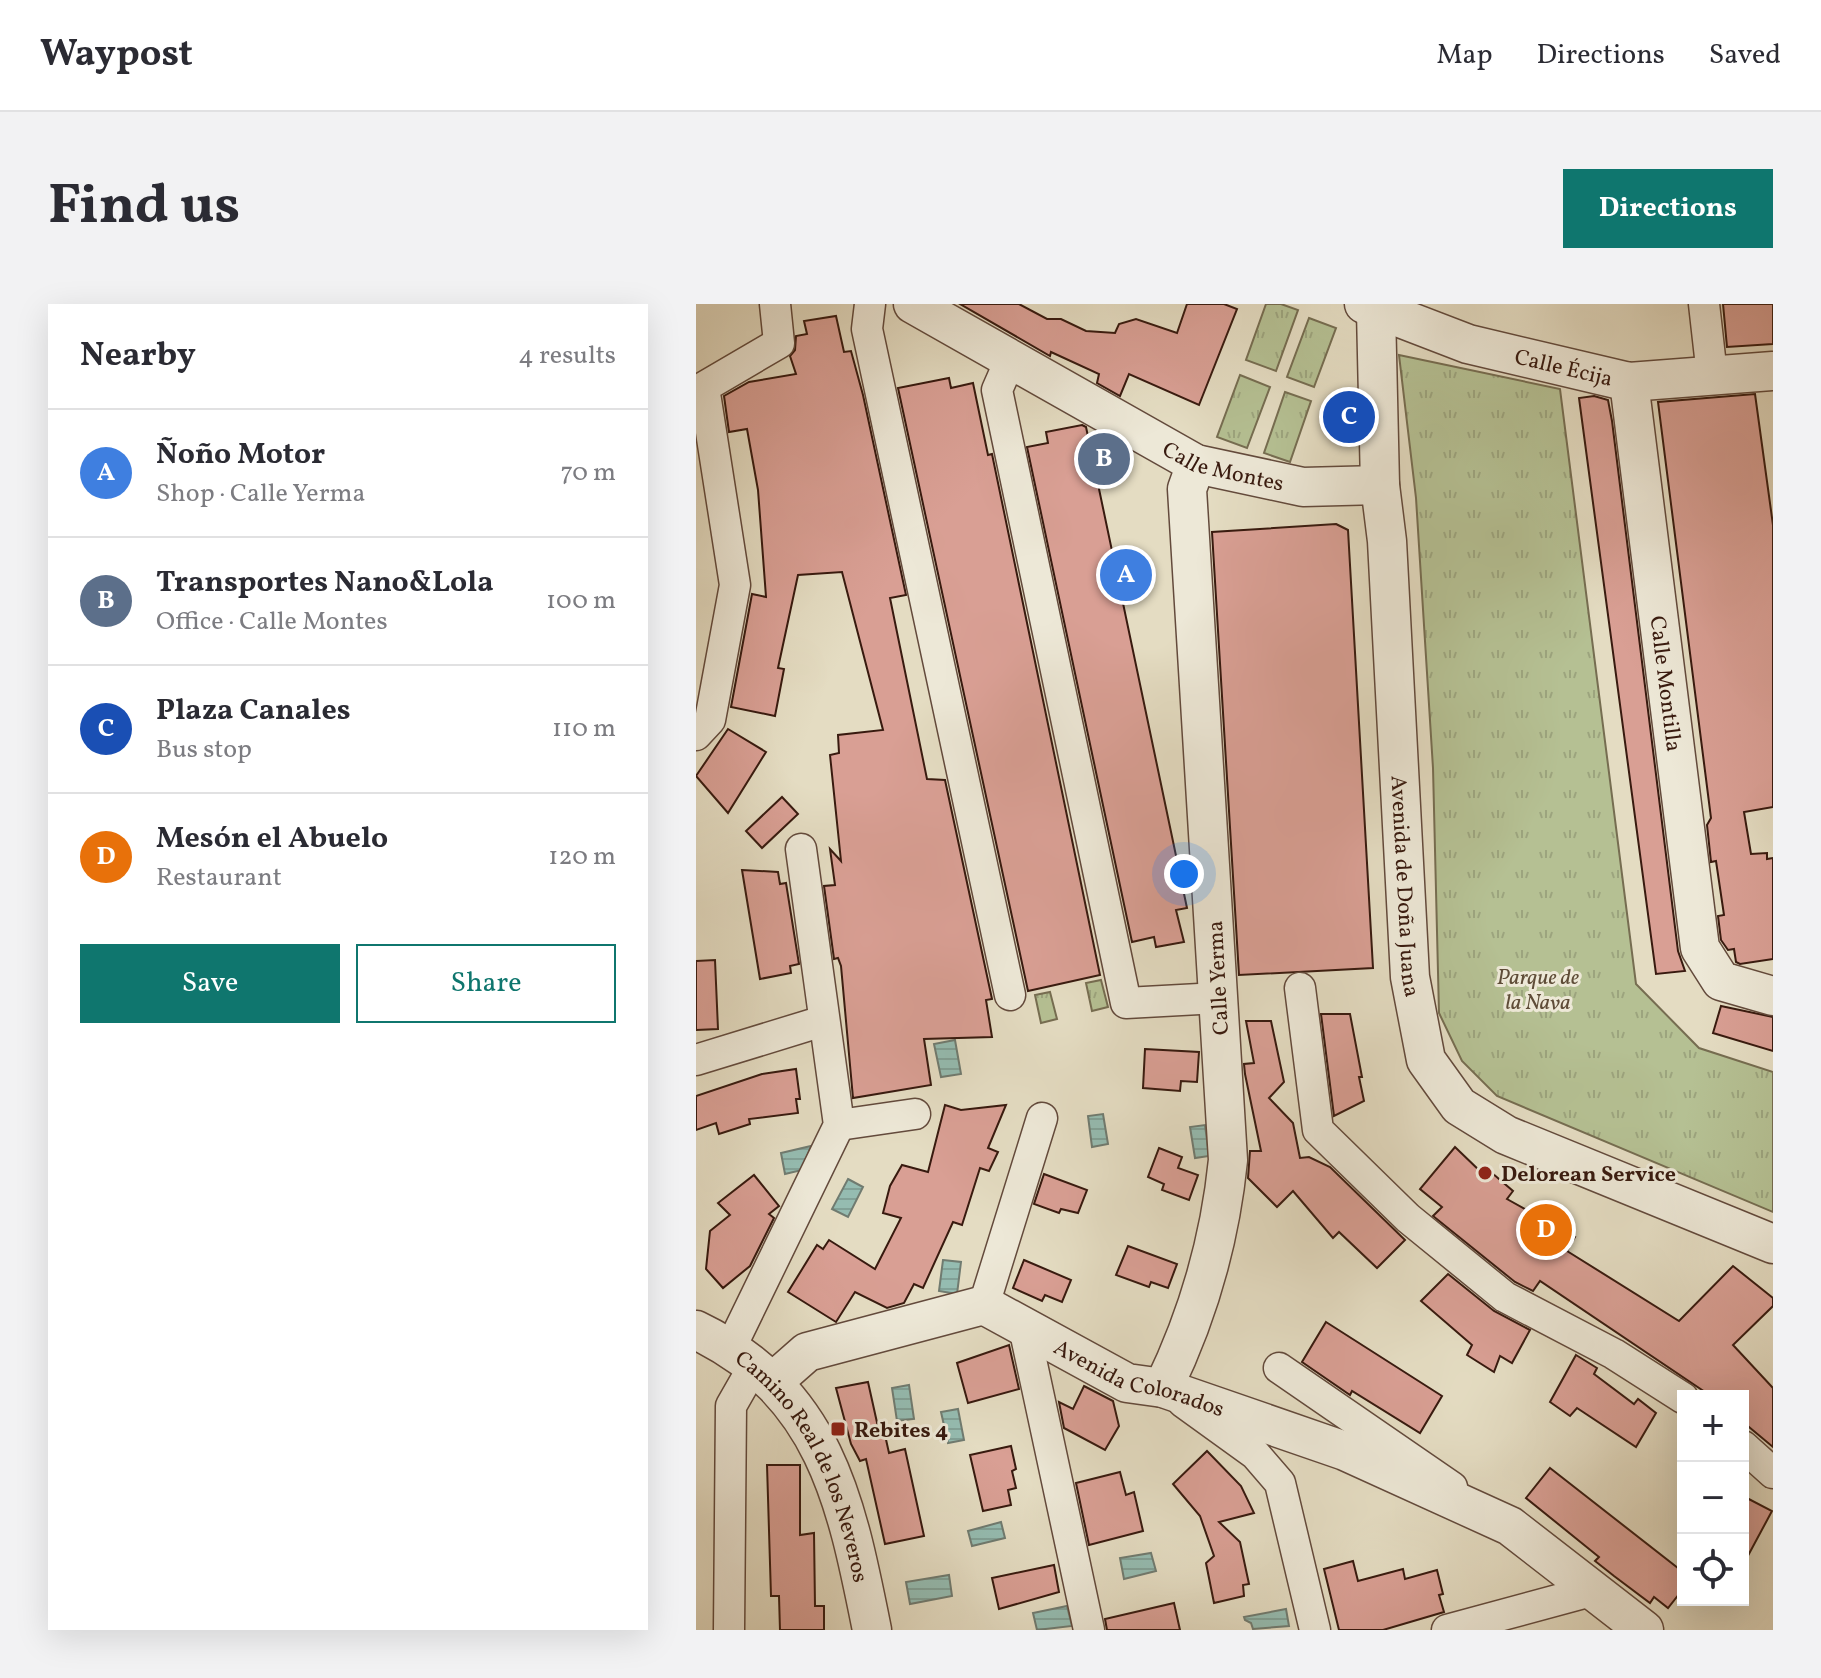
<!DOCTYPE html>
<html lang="en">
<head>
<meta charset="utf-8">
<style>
	body { margin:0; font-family:Vollkorn,serif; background:#f2f2f3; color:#2b2b33 }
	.controls { position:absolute; right:24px; bottom:24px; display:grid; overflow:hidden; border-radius:0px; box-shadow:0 8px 32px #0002 }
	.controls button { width:72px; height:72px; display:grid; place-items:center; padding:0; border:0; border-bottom:2px solid #e1e1e2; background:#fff; color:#2b2b33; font:40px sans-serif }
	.you { position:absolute; left:488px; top:570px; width:28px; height:28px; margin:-20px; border:6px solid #fff; border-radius:50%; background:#1a73e8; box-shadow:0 0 0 12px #1a73e833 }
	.badge { display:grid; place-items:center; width:52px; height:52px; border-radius:50%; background:#0f766e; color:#fff; font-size:26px; font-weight:700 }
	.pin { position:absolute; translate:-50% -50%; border:4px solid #fff; box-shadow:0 2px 8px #0006 }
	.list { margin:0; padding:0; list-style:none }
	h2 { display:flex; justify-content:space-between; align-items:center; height:104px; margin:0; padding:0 32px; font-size:34px }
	h2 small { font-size:26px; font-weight:400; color:#7c7c81 }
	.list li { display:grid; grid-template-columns:52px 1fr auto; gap:24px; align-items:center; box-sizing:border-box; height:128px; padding:0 32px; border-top:2px solid #e1e1e2 }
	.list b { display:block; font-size:30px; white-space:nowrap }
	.list p { margin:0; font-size:26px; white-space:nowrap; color:#7c7c81 }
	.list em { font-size:26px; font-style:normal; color:#7c7c81 }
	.actions { display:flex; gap:16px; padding:24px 32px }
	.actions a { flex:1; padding:18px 0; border:2px solid #0f766e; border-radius:0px; text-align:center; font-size:28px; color:#0f766e }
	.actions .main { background:#0f766e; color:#fff }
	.icon { flex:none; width:44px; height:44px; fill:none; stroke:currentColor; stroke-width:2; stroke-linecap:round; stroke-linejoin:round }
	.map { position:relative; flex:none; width:1077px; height:1326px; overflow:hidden; border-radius:0px }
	header { display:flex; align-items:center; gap:48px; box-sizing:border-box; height:112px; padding:0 40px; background:#fff; border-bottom:2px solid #e1e1e2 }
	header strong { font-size:38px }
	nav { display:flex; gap:44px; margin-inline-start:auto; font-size:28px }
	.intro { display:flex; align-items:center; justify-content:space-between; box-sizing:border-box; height:192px; padding:0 48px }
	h1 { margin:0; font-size:56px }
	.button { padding:20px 36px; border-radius:0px; background:#0f766e; color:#fff; font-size:28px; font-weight:700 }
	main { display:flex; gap:48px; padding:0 48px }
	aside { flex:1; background:#fff; border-radius:0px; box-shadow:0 8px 32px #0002 }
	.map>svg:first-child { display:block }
	.grass { fill:url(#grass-tufts); stroke:#766d51; stroke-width:2 }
	.water { fill:url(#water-rules); stroke:#707b70; stroke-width:2 }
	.building { fill:#d99f94; stroke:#381a0f; stroke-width:2 }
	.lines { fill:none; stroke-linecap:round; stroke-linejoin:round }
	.minor-casing { stroke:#634a3c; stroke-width:33 }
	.tertiary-casing { stroke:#634a3c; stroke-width:41 }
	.minor { stroke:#ede8d7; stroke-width:30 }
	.tertiary { stroke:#ede8d7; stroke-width:38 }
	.poi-dot { fill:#8f2418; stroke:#ede8d7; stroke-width:3 }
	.labels { text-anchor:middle; stroke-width:6; stroke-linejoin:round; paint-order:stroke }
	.street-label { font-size:22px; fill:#381a0f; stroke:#ede8d7 }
	.park-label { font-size:22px; font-style:italic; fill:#5e4c37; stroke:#ede8d7 }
	.poi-label { font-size:22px; font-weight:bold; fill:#381a0f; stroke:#ede8d7; text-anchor:start }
</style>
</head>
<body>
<header>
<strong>Waypost</strong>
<nav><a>Map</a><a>Directions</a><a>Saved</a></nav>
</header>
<div class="intro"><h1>Find us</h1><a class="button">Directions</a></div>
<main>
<aside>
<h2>Nearby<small>4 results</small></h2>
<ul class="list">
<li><span class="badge" style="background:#3f7fe0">A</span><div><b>Ñoño Motor</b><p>Shop · Calle Yerma</p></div><em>70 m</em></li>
<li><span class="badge" style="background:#5c6f8a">B</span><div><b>Transportes Nano&amp;Lola</b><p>Office · Calle Montes</p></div><em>100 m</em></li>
<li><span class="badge" style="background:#1a4fb4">C</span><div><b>Plaza Canales</b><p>Bus stop</p></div><em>110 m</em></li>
<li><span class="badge" style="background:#e8710a">D</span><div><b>Mesón el Abuelo</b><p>Restaurant</p></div><em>120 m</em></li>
</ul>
<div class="actions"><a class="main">Save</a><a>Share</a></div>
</aside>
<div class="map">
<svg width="1077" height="1326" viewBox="0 0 1077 1326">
	<defs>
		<pattern id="grass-tufts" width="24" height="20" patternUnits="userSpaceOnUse" patternTransform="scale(2)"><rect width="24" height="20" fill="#b5c093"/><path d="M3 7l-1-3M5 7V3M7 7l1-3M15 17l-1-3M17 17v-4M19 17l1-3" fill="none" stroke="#9ca47e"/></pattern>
		<pattern id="water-rules" width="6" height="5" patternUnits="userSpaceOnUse" patternTransform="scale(2)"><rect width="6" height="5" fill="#95bcb1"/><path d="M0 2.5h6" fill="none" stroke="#81a197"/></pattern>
	</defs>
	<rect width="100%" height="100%" fill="#e4dcc2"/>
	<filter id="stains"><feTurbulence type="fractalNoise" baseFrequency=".0025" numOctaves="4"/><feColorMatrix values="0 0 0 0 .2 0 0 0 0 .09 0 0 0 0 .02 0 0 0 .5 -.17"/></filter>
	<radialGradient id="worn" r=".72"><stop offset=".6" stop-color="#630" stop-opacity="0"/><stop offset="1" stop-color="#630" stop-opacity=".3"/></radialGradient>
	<!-- grass -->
	<g class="grass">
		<path d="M570,0h15l17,6 -22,61 -30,-11z"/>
		<path d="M613,14l27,10 -22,59 -27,-10z"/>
		<path d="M703,51l161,34 76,595 63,64 74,24v140l-276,-116 -35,-35 -23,-48 -6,-245 -17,-270z"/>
		<path d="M544,71l30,12 -23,61 -30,-11z"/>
		<path d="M589,88l26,9 -21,61 -26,-9z"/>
		<path d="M405,676l7,27 -16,4 -6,-28z"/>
		<path d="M354,688l7,27 -16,4 -6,-28z"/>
	</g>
	<!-- water -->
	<g class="water">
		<path d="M259,736l6,34 -20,3 -7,-33z"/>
		<path d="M407,810l5,30 -16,3 -4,-31z"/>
		<path d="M509,821l4,31 -14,2 -5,-31z"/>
		<path d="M115,842l-9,24 -17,4 -4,-21z"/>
		<path d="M152,875l15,8 -15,30 -16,-8z"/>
		<path d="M247,956l18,2 -4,32 -18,-3z"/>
		<path d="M213,1081l5,34 -17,2 -5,-33z"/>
		<path d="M262,1105l6,31 -16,3 -7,-31z"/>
		<path d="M305,1218l4,16 -33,8 -4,-15z"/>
		<path d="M455,1249l5,18 -32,8 -4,-21z"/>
		<path d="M253,1271l3,21 -42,8 -4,-22z"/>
		<path d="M371,1302l5,20 -35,4 -4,-17z"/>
		<path d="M590,1305l3,17 -36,3 -2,-6 -6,-3 -1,-3z"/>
	</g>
	<!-- building -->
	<g class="building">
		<path d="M264,0h59l28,15h14l25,12 29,2 4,-9 17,-5 41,14 10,-29h37l13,5 -38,96 -70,-31 -9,22 -23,-13 2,-9 -48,-22 -1,4z"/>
		<path d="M1027,0h50v40l-46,3z"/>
		<path d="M140,12l8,36 7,-1 12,44 43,200 -16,3 37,181 18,1 47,219 -6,1 6,37 -68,2 7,46 -78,13 -12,-132 -3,-8 -4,1 -10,-73 11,-1 -5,-36 11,12 -11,-106 9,-2 -1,-18 45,-5 -41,-158 -44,3 -20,93 6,1 -9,47 -44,-9 21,-113 14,3 -8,-107 -11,-61 -18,3 -5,-36 25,-14 47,-8 -6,-18 5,-6 1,-14 11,-2 -3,-13z"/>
		<path d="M253,74l2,10 22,-5 15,72 4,-1 108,521 -72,16 -130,-603z"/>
		<path d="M1059,90l18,131v282l-29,5 7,42 16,-1v6l6,-1v101l-33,5 -4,-2 -2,-13 -6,1 -7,-10 -3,-24 6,-1 -8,-54 -5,1 -4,-37 4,-7 -53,-416z"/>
		<path d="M898,92l14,4 4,21 66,530 7,20 -29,3 -77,-576z"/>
		<path d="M386,121l4,2 101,481 -11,2 8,32 -28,5 -2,-10 -22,5 -105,-495 21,-4 -2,-11z"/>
		<path d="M640,220l12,6 25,438 -134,7 -27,-443z"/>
		<path d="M32,425l38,23 -38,61 -32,-37z"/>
		<path d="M86,493l16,17 -36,34 -16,-17z"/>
		<path d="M46,566l36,2 2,12 6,-1 13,81 -9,2 1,7 -31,6z"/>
		<path d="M19,656l3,69 -22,1v-69z"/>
		<path d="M1025,702l52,11v34l-60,-18z"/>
		<path d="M625,710h29l12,63h-3l5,24 -30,15z"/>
		<path d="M550,717h25l13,61 -15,16 24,25 7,35 9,-1 21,10 75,73 -28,28 -38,-36 -6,6 -40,-47 -16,16 -29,-29 2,-27h11l-16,-77 -1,-10 10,-1z"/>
		<path d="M449,745l54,3 -2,30 -16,-1 -1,10 -37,-3z"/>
		<path d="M100,765l4,30h-4l2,14 -49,6 1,5 -31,10 -3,-11 -20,7v-34l66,-22z"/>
		<path d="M249,801l16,5 45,-5 -18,43 10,4 -9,19 -9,-3 -18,57 -9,-3 -30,66 -9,-4 -10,19 -17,5 -32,-16 -19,30 -48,-30 29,-47 6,4 6,-9 46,29 26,-51 -18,-5 7,-27 12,-21 26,7z"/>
		<path d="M759,843l27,26 3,-6 28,24 -6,8 68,38 -8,14 112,70 54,-55 40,32v8l-40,39 40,43v59l-30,-25v-26h-32l-171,-115 -7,10 -18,-9 -82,-66 9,-9 -22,-18z"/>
		<path d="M463,844l23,9 -4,11 20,7 -9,25 -27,-10 2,-6 -16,-7z"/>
		<path d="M348,870l43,16 -9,23 -17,-4 -2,4 -25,-9z"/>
		<path d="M58,871l25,31 -10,8 5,4 -24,48 -27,22 -17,-19 4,-38 20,-16 -12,-12z"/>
		<path d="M432,942l49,18 -9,24 -17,-6 -2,5 -33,-12z"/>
		<path d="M328,956l47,20 -9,22 -17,-7 -3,6 -29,-13z"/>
		<path d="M752,970l46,37 36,19 -18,33 -12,-7 -6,16 -27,-17 5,-10 -51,-44z"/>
		<path d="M630,1018l116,74 -22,37 -68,-42 -2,4 -48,-33z"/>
		<path d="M313,1041l10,44 -51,14 -11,-40z"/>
		<path d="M880,1051l21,13 -3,6 40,30 4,-5 18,14 -20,34 -59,-39 -7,8 -20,-14z"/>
		<path d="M172,1078l10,45 5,-1 6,27 16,-4 19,87 -39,8 -19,-85 -6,2 -9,-17 -15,-56z"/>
		<path d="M388,1082l29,15 6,25 -14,24 -41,-22 -5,-26 14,7z"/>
		<path d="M315,1142l5,23 -4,2 4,17 -8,2 3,15 -28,6 -13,-56z"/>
		<path d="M511,1147l34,35 13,27 -35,9 21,20 9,42 -6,1 1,11 -30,7 -8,-40 8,-7 -14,-40 -27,-32z"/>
		<path d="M71,1161h33v70l14,-2 1,73h9v24h-44l-1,-34h-8z"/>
		<path d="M854,1164l133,104v17l-15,19 -14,-11 -4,6 -36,-27 -19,-15 4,-4 -73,-59z"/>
		<path d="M424,1168l6,23 8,-3 9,39 -54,14 -13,-62z"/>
		<path d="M1047,1192l29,15 -29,54z"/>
		<path d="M657,1257l5,20 45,-12 2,10 32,-9 6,24 -4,1 5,17 -61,18h-44l-15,-61z"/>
		<path d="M358,1261l5,27 -60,17 -7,-31z"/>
		<path d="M478,1299l6,27h-73l-2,-11z"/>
	</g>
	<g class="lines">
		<defs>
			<g id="minor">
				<path d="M174,0l-3,25 143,666"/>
				<path d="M1008,0l8,71"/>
				<path d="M315,54l-14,32 129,613 92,-5"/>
				<path d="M0,431l14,-15 25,-135 -31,-198 75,-44 -4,-39"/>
				<path d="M604,684l18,142 90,88 97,79 109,57 69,44"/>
				<path d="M0,756l127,-39"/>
				<path d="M143,821l76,-11"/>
				<path d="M288,1001l58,-187"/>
				<path d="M328,1023l65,303"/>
				<path d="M35,1043l108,-222 -38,-276"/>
				<path d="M583,1064l173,119"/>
				<path d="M487,1098l72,52 25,29 35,147"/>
				<path d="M1047,1142l30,27"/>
				<path d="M33,1326l2,-224 24,-42"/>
				<path d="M751,1326l144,-39"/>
			</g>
			<g id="tertiary">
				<path id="s1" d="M217,0l283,160 107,23 77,-2"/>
				<path id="s2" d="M668,0l104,40 161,38 144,-11"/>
				<path id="s3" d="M680,7l4,174 7,56 23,436 16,83 33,46 47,29 267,109"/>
				<path id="s4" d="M933,78l71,566 21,33 52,15"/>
				<path id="s5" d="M0,1026c129,62 150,170 176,300"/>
				<path id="s6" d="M78,1077l33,-29 177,-47 143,78 36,5 182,63 165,75 134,104"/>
				<path d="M467,1084c35,-72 57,-148 65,-228l-41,-671 9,-25"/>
			</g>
		</defs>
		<!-- minor casing -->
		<use href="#minor" class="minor-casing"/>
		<!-- tertiary casing -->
		<use href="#tertiary" class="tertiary-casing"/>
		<!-- minor -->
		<use href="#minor" class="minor"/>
		<!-- tertiary -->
		<use href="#tertiary" class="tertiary"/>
	</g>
	<!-- markers -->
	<g class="poi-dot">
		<circle cx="789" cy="869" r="8"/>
		<rect x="134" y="1117" width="16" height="16" rx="4"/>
	</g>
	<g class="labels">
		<!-- street labels -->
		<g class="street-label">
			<text dy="8" stroke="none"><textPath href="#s2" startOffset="210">Calle Écija</textPath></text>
			<text dy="8" stroke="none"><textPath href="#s1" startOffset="352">Calle Montes</textPath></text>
			<text dy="8" stroke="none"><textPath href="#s4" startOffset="304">Calle Montilla</textPath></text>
			<text dy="8" stroke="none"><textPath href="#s3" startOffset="576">Avenida de Doña Juana</textPath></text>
			<text transform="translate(521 674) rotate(-93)" y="8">Calle Yerma</text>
			<text dy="8" stroke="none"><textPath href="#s6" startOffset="400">Avenida Colorados</textPath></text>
			<text dy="8" stroke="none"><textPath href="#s5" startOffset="182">Camino Real de los Neveros</textPath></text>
		</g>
		<!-- park labels -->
		<g class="park-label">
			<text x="842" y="680">Parque de<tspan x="842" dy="25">la Nava</tspan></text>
		</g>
		<!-- poi labels -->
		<g class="poi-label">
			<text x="805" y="877">Delorean Service</text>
			<text x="158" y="1133">Rebites 4</text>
		</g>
	</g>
	<rect width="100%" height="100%" filter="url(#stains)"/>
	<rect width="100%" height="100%" fill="url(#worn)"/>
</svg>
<div class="controls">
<button>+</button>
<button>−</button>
<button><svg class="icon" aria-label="locate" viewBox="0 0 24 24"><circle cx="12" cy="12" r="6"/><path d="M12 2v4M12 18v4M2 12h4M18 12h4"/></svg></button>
</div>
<div class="you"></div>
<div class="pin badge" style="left:430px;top:271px;background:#3f7fe0">A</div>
<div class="pin badge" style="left:408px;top:155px;background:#5c6f8a">B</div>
<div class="pin badge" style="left:653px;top:113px;background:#1a4fb4">C</div>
<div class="pin badge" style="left:850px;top:926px;background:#e8710a">D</div>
</div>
</main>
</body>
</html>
